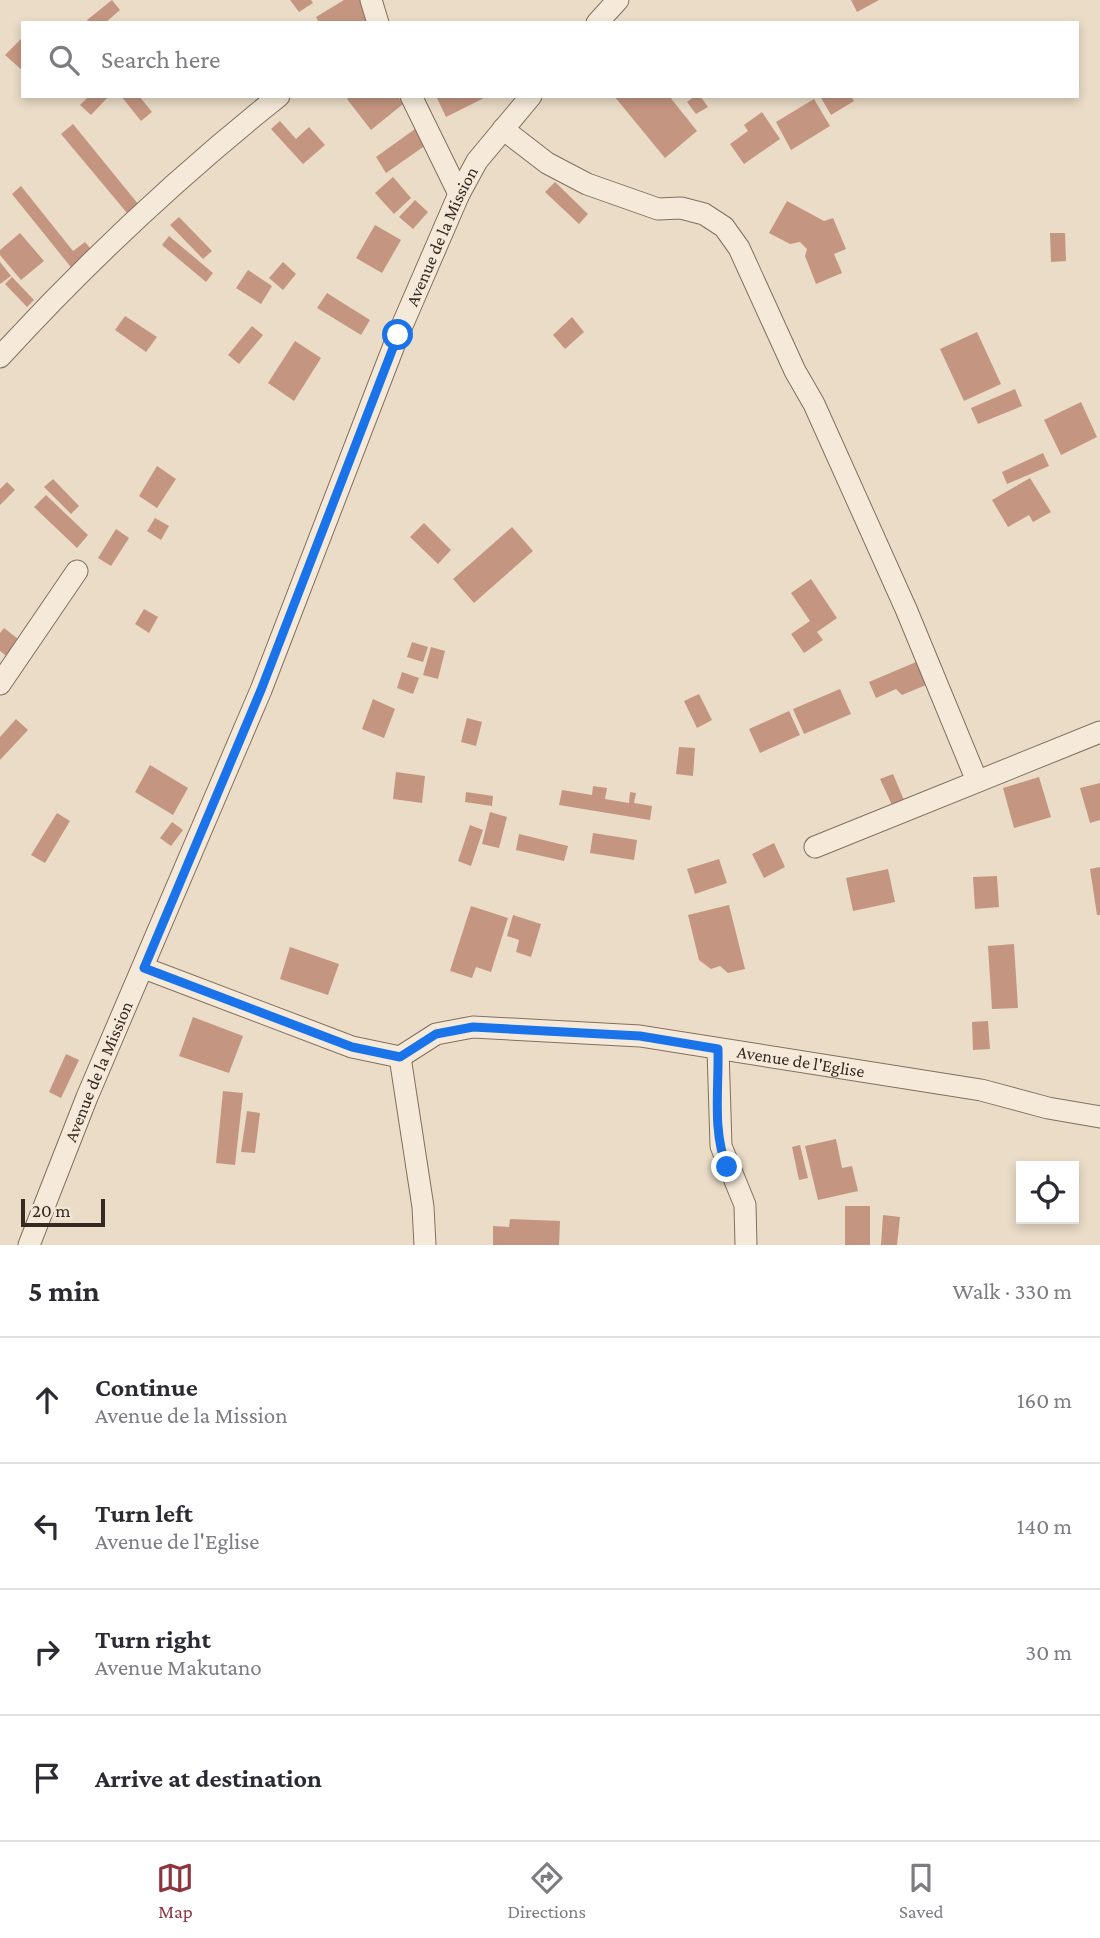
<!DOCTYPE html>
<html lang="en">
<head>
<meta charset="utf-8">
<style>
	body { margin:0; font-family:"Crimson Pro",serif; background:#f7f7f7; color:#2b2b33 }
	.controls { position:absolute; right:21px; bottom:21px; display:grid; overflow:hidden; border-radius:0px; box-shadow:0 4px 10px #0003 }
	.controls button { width:63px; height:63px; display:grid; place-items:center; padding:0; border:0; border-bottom:2px solid #e1e1e2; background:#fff; color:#2b2b33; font:35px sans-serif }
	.scale { position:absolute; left:21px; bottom:18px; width:84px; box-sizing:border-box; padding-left:7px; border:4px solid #352921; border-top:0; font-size:19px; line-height:24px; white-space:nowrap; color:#352921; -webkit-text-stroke:5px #f2e7d6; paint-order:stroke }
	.stop { position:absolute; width:21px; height:21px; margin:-16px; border:5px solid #1a73e8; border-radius:50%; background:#fff }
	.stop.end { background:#1a73e8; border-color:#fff; box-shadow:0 2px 7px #0008 }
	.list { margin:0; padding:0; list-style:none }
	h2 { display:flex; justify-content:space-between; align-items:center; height:91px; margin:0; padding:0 28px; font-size:30px }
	h2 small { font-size:23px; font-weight:400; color:#7c7c81 }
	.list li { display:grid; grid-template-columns:46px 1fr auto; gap:21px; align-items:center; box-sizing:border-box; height:126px; padding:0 28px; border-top:2px solid #e1e1e2 }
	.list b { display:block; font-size:26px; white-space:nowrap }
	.list p { margin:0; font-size:23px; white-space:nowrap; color:#7c7c81 }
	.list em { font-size:23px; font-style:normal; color:#7c7c81 }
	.icon { flex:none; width:38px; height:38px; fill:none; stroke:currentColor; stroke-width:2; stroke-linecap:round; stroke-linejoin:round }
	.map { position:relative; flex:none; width:1100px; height:1245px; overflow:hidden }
	.search { position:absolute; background:#fff; box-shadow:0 4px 10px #0003; left:21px; right:21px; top:21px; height:77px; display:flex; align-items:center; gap:18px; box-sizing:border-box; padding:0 24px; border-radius:0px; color:#7c7c81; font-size:26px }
	.sheet { height:595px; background:#fff }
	nav { display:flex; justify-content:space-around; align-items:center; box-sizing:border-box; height:98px; border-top:2px solid #e1e1e2; background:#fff; font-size:19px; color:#7c7c81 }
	nav a { display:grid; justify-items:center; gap:4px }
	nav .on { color:#8c353e }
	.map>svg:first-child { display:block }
	.building { fill:#c49681 }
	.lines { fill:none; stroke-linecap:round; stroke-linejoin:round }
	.street-casing { stroke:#836e5e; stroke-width:23 }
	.street { stroke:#f5eada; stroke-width:21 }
	.route { stroke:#1a73e8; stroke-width:9 }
	.labels { text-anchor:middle; stroke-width:7; stroke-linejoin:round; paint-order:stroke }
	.street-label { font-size:18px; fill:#352921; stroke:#f2e7d6 }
</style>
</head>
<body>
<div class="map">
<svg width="1100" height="1245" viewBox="0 0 1100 1245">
	<rect width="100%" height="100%" fill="#eadcc7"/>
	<!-- building -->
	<g class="building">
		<path d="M112,0l8,10 -15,13h-16l-2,-3z"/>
		<path d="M290,0h21l2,3 -14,9z"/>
		<path d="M344,0h17l11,19 -6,4h-47l-3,-6z"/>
		<path d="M851,0h28l-22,12z"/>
		<path d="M23,37v34l-18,-16z"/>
		<path d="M89,96h20l-18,19 -11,-10z"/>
		<path d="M121,96h18l13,16 -11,9z"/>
		<path d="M350,96h47l6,8 -32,26 -24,-31z"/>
		<path d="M436,96h48v2l-38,19z"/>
		<path d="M614,96h55l28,35 -32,27z"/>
		<path d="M695,96h5l8,11 -12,7 -9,-12z"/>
		<path d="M820,96h31l3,5 -23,14z"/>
		<path d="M814,99l16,27 -39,24 -15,-28z"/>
		<path d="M762,112l18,27 -36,25 -14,-20 18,-13 -4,-6z"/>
		<path d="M280,121l16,18 13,-12 16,18 -22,19 -32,-35z"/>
		<path d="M73,124l70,86 -11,9 -71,-85z"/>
		<path d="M415,129l11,16 -40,28 -10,-16z"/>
		<path d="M393,177l18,21 -17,16 -19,-21z"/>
		<path d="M555,182l33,32 -9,10 -34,-32z"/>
		<path d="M21,186l52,65 12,-9 10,12 -21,17 -62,-77z"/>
		<path d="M415,200l13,12 -15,17 -14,-12z"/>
		<path d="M787,201l37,20 9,-3 13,31 -12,5 8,19 -26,11 -11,-28 2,-7 -7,-7 -10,2 -21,-11z"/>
		<path d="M179,217l33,34 -9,8 -33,-34z"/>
		<path d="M375,225l26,15 -19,33 -26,-15z"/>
		<path d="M20,233l24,28 -23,19 -21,-25v-5z"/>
		<path d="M1050,233h15l1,28 -15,1z"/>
		<path d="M169,236l44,37 -7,9 -44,-37z"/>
		<path d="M0,262l11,14 -11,8z"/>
		<path d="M283,262l13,12 -13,16 -14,-12z"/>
		<path d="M248,270l24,16 -11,18 -25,-16z"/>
		<path d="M12,277l22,23 -7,7 -22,-23z"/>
		<path d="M327,293l43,27 -9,15 -44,-27z"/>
		<path d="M125,316l32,21 -11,15 -31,-22z"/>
		<path d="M572,317l12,15 -19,17 -12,-14z"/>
		<path d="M252,326l11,9 -24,29 -11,-9z"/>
		<path d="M977,332l24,52 -37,17 -24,-52z"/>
		<path d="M295,341l26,17 -27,43 -26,-18z"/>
		<path d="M1015,389l7,17 -44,18 -7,-16z"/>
		<path d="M1081,402l16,35 -36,18 -17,-35z"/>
		<path d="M1043,453l6,13 -42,18 -5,-12z"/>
		<path d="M157,466l19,13 -19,29 -18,-12z"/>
		<path d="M1030,478l21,34 -18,10 -4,-7 -21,12 -16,-27z"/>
		<path d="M53,479l26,27 -8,8 -27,-27z"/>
		<path d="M7,482l8,8 -15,15v-16z"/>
		<path d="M46,495l42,40 -11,13 -43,-41z"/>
		<path d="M155,518l14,8 -8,14 -14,-9z"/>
		<path d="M424,523l27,27 -13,14 -28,-27z"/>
		<path d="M512,527l21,24 -59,52 -21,-24z"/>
		<path d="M116,529l13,9 -18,28 -13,-8z"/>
		<path d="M811,579l26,39 -20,14 6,8 -19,13 -13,-19 19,-13 -19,-28z"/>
		<path d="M144,609l14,8 -9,16 -14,-9z"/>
		<path d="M4,628l18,14 -12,17 -10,-8v-18z"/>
		<path d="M412,642l16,5 -5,15 -16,-5z"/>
		<path d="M431,647l14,4 -7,28 -15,-4z"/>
		<path d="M916,662l10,23 -24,10 -6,-6 -20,9 -7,-16z"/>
		<path d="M402,672l17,6 -6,16 -16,-6z"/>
		<path d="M840,689l11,25 -47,20 -11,-25z"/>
		<path d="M699,694l13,26 -15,8 -13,-27z"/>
		<path d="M373,699l22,10 -11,29 -22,-9z"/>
		<path d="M789,711l11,24 -40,18 -11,-24z"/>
		<path d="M467,718l15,4 -6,24 -15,-4z"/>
		<path d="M16,719l12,11 -28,30v-23z"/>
		<path d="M679,747l16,1 -2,28 -17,-2z"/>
		<path d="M150,765l38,23 -15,27 -38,-23z"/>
		<path d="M396,772l29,4 -3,27 -29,-4z"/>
		<path d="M893,774l11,26 -12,5 -12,-26z"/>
		<path d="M1039,777l12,40 -37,11 -11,-40z"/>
		<path d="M1100,783v37l-10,3 -10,-35z"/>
		<path d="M593,786l14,2 -2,11 24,4 1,-11 6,1 -2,10 18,3 -2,14 -91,-15 3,-15 30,5z"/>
		<path d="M466,792l27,4 -1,10 -27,-4z"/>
		<path d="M490,812l17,5 -8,31 -17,-4z"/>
		<path d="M57,813l13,8 -25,42 -14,-8z"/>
		<path d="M172,822l11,8 -12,16 -11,-8z"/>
		<path d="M470,825l13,5 -12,36 -13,-5z"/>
		<path d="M593,833l44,7 -3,20 -44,-7z"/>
		<path d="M519,834l49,12 -4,15 -48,-11z"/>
		<path d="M774,843l11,24 -21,11 -12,-24z"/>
		<path d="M719,859l8,24 -32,11 -8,-25z"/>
		<path d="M1100,867v48h-3l-7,-46z"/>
		<path d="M888,869l7,33 -42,9 -7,-33z"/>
		<path d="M997,876l2,31 -24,2 -2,-32z"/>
		<path d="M729,905l16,64 -17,4 -8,-7 -9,3 -12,-9 -11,-45z"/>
		<path d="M471,906l37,12 -17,54 -15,-5 -4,11 -22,-7z"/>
		<path d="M513,915l28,9 -10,33 -15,-5 3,-12 -12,-4z"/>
		<path d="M1014,944l4,64 -26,1 -4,-63z"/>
		<path d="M290,947l49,17 -11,31 -48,-16z"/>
		<path d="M193,1017l50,19 -14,37 -50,-17z"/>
		<path d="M988,1021l2,28 -17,1 -1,-28z"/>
		<path d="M66,1054l13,6 -18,38 -12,-6z"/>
		<path d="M223,1091l20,2 -8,72 -19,-2z"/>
		<path d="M247,1111l13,2 -5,40 -14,-1z"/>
		<path d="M836,1139l6,29 10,-2 6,25 -40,9 -13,-54z"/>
		<path d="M800,1145l8,33 -9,2 -7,-33z"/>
		<rect x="845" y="1206" width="25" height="39"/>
		<path d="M883,1215l17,2 -3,28h-16z"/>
		<path d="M510,1219l50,2 -1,24h-66v-19l16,1z"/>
	</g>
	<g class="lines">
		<defs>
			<g id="street">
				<path d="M371,0l7,23"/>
				<path d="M597,23l21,-23"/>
				<path d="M411,96l48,98"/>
				<path d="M503,129l44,34 40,21 71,25 23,-1 23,6 20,13 15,21 56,123 19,33 92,205 71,172"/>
				<path d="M0,357c85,-93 180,-182 279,-261"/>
				<path d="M0,684l77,-113"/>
				<path d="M815,847l285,-115"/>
				<path id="s1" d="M144,968l208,79 48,10 36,-23 37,-7 167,9 341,54 67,18 52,9"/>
				<path d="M718,1049l3,97 24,59 1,40"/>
				<path d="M400,1057l23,150 2,38"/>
				<path id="s2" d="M29,1245l58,-148 174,-407 137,-355 61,-141 18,-33 54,-65"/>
			</g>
		</defs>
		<!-- street casing -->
		<use href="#street" class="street-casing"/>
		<!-- street -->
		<use href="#street" class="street"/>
	</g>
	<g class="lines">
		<!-- route -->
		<path class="route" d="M398,335l-137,355 -117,278 208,79 48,10 36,-23 37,-7 167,9 78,13c1,38 -6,83 9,118"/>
	</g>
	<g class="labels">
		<!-- street labels -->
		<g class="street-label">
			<text dy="6" stroke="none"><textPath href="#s2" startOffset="1090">Avenue de la Mission</textPath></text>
			<text dy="6" stroke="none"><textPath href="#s1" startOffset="682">Avenue de l'Eglise</textPath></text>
			<text dy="6" stroke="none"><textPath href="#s2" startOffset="187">Avenue de la Mission</textPath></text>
		</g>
	</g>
</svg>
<div class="controls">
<button><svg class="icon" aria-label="locate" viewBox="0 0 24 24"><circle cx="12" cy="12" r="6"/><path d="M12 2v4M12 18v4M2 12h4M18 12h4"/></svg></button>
</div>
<div class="scale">20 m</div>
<div class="stop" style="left:398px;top:335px"></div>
<div class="stop end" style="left:727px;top:1167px"></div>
<div class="search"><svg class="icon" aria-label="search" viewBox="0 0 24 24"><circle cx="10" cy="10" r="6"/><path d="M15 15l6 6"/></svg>Search here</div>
</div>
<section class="sheet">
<h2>5 min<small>Walk · 330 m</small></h2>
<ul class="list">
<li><svg class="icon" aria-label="ahead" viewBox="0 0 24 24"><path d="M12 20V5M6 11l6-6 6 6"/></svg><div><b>Continue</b><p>Avenue de la Mission</p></div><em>160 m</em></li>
<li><svg class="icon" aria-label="left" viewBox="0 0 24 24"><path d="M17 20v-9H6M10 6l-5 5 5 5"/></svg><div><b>Turn left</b><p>Avenue de l'Eglise</p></div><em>140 m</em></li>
<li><svg class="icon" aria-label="right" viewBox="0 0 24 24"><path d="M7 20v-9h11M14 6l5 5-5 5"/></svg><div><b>Turn right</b><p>Avenue Makutano</p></div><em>30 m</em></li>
<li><svg class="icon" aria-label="arrive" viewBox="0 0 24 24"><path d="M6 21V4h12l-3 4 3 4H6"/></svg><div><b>Arrive at destination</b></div></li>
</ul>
</section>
<nav>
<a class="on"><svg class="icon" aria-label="map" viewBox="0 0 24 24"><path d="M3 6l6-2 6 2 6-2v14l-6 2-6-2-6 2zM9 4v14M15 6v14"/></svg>Map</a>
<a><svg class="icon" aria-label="directions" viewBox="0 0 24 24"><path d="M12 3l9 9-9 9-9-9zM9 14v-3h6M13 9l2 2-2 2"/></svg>Directions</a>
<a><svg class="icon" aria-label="saved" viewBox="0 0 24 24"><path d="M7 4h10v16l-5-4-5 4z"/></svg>Saved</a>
</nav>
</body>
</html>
